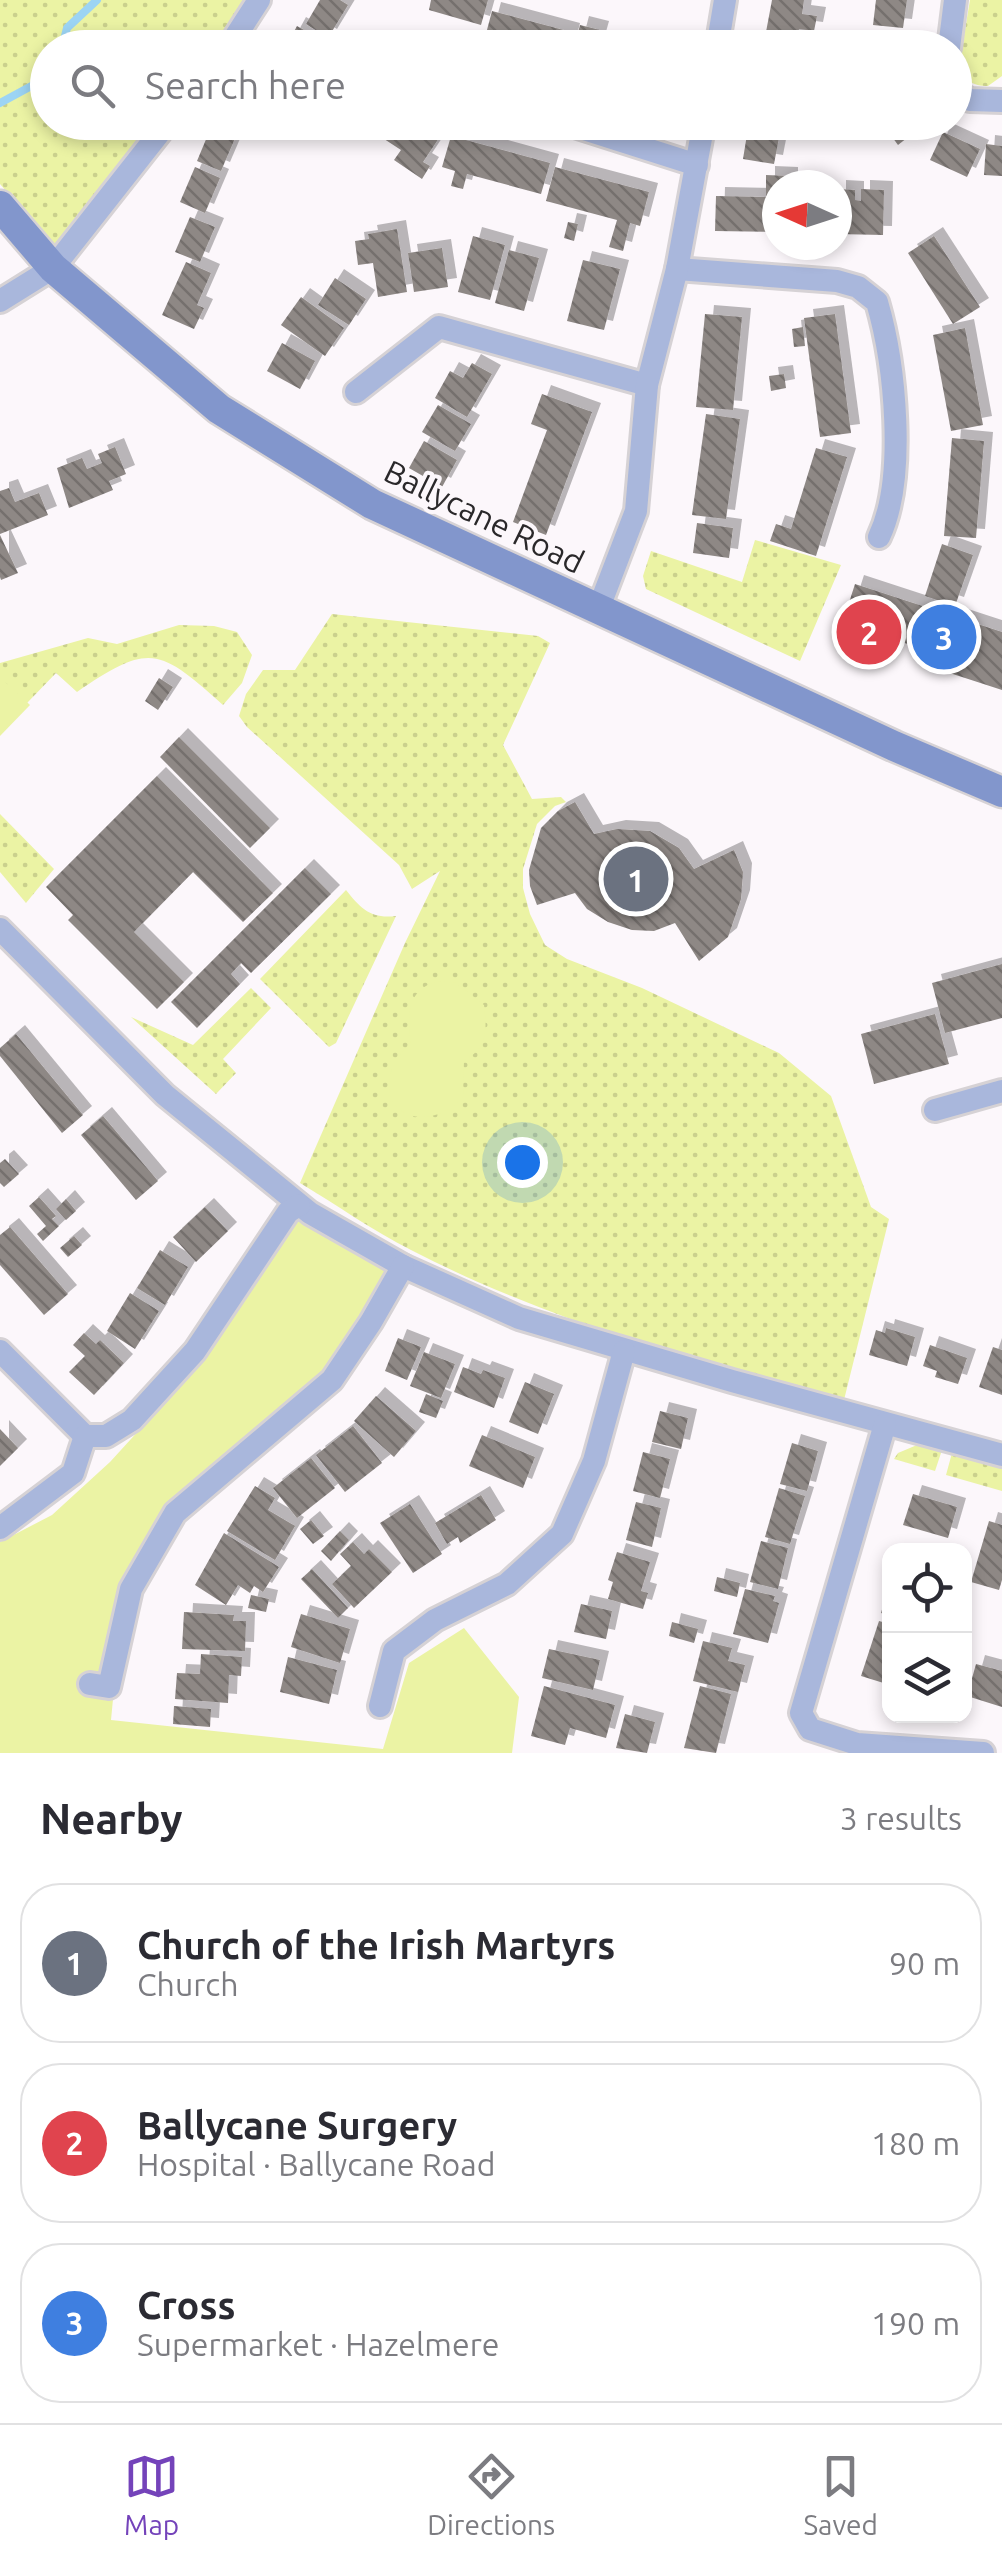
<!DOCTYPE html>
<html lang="en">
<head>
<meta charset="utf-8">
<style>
	body { margin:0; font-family:Ubuntu,sans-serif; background:#f2f2f3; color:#2b2b33 }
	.controls { position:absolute; right:30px; bottom:30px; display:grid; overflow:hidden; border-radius:20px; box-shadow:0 5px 15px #0003 }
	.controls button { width:90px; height:90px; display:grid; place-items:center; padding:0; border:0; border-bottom:2px solid #e1e1e2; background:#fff; color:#2b2b33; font:50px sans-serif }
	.compass { position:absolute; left:762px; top:170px; width:90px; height:90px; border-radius:50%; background:#fff; box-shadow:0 5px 15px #0003; rotate:273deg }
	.you { position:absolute; left:522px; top:1162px; width:35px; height:35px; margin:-25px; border:8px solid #fff; border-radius:50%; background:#1a73e8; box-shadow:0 0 0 15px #1a73e833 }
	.badge { display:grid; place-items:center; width:65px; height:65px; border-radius:50%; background:#7443ba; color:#fff; font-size:32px; font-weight:700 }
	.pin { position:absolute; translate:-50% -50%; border:5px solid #fff; box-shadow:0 2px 10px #0006 }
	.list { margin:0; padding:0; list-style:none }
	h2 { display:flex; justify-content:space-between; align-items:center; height:130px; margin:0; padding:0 40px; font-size:42px }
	h2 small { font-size:32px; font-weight:400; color:#7c7c81 }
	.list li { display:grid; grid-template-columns:65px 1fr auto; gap:30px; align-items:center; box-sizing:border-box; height:160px; margin:0 20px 20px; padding:0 20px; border:2px solid #e1e1e2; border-radius:40px }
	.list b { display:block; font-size:38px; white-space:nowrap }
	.list p { margin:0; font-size:32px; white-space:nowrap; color:#7c7c81 }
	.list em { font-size:32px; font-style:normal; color:#7c7c81 }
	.icon { flex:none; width:55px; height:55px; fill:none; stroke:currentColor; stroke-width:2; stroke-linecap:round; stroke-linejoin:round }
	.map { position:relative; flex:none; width:1002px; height:1753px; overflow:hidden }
	.search { position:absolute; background:#fff; box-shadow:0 5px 15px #0003; left:30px; right:30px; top:30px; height:110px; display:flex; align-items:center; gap:25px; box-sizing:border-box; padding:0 35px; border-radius:55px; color:#7c7c81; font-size:38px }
	.sheet { height:670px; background:#fff }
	nav { display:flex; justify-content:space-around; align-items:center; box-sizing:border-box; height:140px; border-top:2px solid #e1e1e2; background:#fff; font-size:28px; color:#7c7c81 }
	nav a { display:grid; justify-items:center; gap:5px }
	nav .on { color:#7443ba }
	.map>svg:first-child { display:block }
	.grass { fill:url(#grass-dots) }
	.green { fill:#ebf3a4 }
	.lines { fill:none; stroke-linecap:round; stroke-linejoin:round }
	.stream { stroke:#9cd4f4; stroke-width:8 }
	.building { fill:url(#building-back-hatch); filter:url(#shadow) }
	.minor-casing { stroke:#d6d2d5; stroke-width:28 }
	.secondary-casing { stroke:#d6d2d5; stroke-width:35 }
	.minor { stroke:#a9b7dc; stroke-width:22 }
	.secondary { stroke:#8296cc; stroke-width:30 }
	.labels { text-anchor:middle; stroke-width:8; stroke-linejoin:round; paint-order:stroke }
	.street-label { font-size:32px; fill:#2a282a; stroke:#fcf7fb }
</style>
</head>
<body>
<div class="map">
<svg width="1002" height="1753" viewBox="0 0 1002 1753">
	<defs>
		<pattern id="grass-dots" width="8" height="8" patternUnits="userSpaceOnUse" patternTransform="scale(2.5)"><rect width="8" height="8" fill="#ebf3a4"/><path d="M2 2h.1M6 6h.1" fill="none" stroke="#cad08d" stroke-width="1.8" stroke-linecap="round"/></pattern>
		<pattern id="building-back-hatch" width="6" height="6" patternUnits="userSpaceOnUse" patternTransform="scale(2.5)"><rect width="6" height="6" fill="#8e8885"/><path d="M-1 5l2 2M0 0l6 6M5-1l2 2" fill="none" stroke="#746f6d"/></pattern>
		<filter id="shadow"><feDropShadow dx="9" dy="-9" stdDeviation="0" flood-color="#0004"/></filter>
	</defs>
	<rect width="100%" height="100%" fill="#fcf7fb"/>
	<!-- grass -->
	<g class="grass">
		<path d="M0,0h252l-31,47 -173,1v74l110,1 -104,124 -54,-63z"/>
		<path d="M970,0h32v76l-14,10c-15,0 -25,-5 -29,-21z"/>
		<path d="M755,540l86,25 -41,96 -154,-72 -3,-13 8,-25 91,31z"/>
		<path d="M332,614l206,22 12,7 -47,102 29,54 29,-2 5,5 -11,4 -18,18 -14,45v19l7,26 15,31 22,14 75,29 137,65 52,43 40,111 18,12 -46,185c-146,-43 -295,-83 -432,-154 -38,-19 -74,-45 -111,-67l105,-240 35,-72 -28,18 -13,-24 -152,-138 -8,-11 7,-22 17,-24h32z"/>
		<path d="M179,625l35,1 23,6 15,23 -10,28 -19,22c-64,-57 -73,-63 -146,-13l-21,-19 -56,58v-68l88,-25 29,6z"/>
		<path d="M0,814l54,55 -28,34 -26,-31z"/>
		<path d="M346,890c15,19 25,29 50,26l-60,127 -7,4 -69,-68z"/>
		<path d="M251,988l20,20 -48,51 13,14 -20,21 -85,-77 62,28z"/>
		<path d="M917,1445l25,5 -7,21 -41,-12 4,-6z"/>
		<path d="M952,1453l50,15v23l-56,-16z"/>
	</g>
	<!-- green -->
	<g class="green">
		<path d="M0,677l30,28 -30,31z"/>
		<path d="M441,981l15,2 28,22c3,24 4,44 -20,55l-1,37c-32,36 -87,21 -71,-28 3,-10 12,-19 19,-27 -5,-27 -3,-56 30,-61z"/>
		<path d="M298,1220l90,52 -63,101 -159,135 -42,76 -13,136 272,29 26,-86 55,-35 55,69 -7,56h-512v-211l52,-27 58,-53 94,-103z"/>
	</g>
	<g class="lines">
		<!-- stream -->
		<g class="stream">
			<path d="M62,48l5,-20 30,-28"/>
			<path d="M0,103l48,-26"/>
		</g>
	</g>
	<!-- building -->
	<g class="building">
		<path d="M320,0h20l8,5 -20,33 -22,-14z"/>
		<path d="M431,0h57l-7,25 -52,-15z"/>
		<path d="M772,0h32l-2,14 15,2 -3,15 -15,-2 -4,19h-32z"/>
		<path d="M876,0h31l-4,28 -30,-3z"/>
		<path d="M492,11l79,21 -4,16 -84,-3z"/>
		<path d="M580,25l20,5 -5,18h-21z"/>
		<path d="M297,26l39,22h-51z"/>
		<path d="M229,122h30l-9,18 -23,-12z"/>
		<path d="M386,122h36l19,13 -18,27 7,4 -8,13 -28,-19 7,-10 -23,-15z"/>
		<path d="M749,122h33l-8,42 -31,-5z"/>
		<path d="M881,122h38l3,4 -24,19z"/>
		<path d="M212,125l24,11 -15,35 -24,-10z"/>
		<path d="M943,132l37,17 -13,28 -37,-17z"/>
		<path d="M451,136l99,27 -9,31 -74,-20 -4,15 -12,-3 4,-15 -13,-4z"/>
		<path d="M986,144l16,2v30l-18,-1z"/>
		<path d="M195,167l25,11 -15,35 -25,-11z"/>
		<path d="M555,167l94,25 -9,34 -10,-3 -7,28 -14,-4 8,-27 -71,-19z"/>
		<path d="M766,175l23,1v9h-12v47l-62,-1 1,-35 50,1z"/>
		<path d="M837,189l18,1v10l6,1v-12l23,1 -1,45 -46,-1z"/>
		<path d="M190,217l25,10 -15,35 -25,-10z"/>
		<path d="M568,222l10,2 -4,17 -10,-3z"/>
		<path d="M397,229l10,63 -29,5 -5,-34 -15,2 -3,-24 14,-2 -1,-5z"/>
		<path d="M473,236l32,9 -15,55 -32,-8z"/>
		<path d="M934,236l46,71 -27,17 -45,-71z"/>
		<path d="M442,248l6,39 -34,5 -6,-39z"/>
		<path d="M509,250l30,8 -15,53 -29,-8z"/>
		<path d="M583,260l37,9 -16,61 -37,-9z"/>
		<path d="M186,262l25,11 -14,32 7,3 -10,21 -32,-14z"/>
		<path d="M335,278l31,21 -17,26 -31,-20z"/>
		<path d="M301,297l43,31 -19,28 -44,-31z"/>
		<path d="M705,314l37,3 -9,93 -37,-3z"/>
		<path d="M835,314l16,119 -31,4 -16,-119z"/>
		<path d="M803,327l2,19 -11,1 -2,-18z"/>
		<path d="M965,328l18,97 -32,6 -18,-96z"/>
		<path d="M282,343l33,18 -15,28 -33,-18z"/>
		<path d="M472,363l20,11 -25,43 -32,-19 15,-27 13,7z"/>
		<path d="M784,374l2,14 -15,3 -2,-15z"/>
		<path d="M542,394l50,18 -46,123 -33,-13 34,-92 -16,-6z"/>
		<path d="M438,405l33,19 -16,27 -33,-19z"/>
		<path d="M706,414l34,5 -14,100 -34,-4z"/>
		<path d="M952,438l32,3 -8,97 -32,-2z"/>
		<path d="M424,441l33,19 -15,27 -33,-19z"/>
		<path d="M115,447l11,27 -17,7 4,9 -44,18 -12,-40 25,-10 5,11 15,-6 -4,-9z"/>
		<path d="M816,448l31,9 -31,99 -46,-15 6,-17 15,5z"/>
		<path d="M9,488l6,14 24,-9 9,22 -48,19v-43z"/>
		<path d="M697,523l36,5 -4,30 -36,-5z"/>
		<path d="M0,535l18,38 -17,7 -1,-3z"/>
		<path d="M942,544l31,11 -18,51 -30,-10z"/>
		<path d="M855,584l147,48v58l-80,-26 4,-14 -49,-16 -6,17 -34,-11z"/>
		<path d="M159,678l14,9 -15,23 -13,-9z"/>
		<path d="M179,737l91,91 -20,20 -90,-91z"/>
		<path d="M157,776l116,117 -30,29 -50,-50 -59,60 50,50 -27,27 -89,-89 5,-5 -27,-28z"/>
		<path d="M575,802l19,32 23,-5 33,2 29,17 15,21 40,-19 9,22 -2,27 -13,38 -29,24 -24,-38 -21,8 -22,-1 -24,-8 -21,-13 -12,-16 -38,12 -7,-19 -1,-16 12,-42 17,-17z"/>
		<path d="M305,868l26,26 -80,79 -10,-10 -10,11 9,10 -43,44 -26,-26z"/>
		<path d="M1002,964v54l-57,15 -13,-50z"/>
		<path d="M935,1014l14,50 -75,20 -13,-50z"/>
		<path d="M16,1034l67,81 -21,18 -62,-77v-8z"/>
		<path d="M103,1116l55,65 -22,19 -55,-65z"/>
		<path d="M5,1159l14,15 -15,13 -4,-4v-20z"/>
		<path d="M39,1197l17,19 -4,3 7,7 -16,15 -6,-7 9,-8 -17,-20z"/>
		<path d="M66,1199l10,12 -10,9 -10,-11z"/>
		<path d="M205,1207l23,24 -32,31 -23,-25z"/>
		<path d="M10,1227l58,67 -24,21 -44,-50v-30z"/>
		<path d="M74,1236l8,9 -14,12 -8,-9z"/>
		<path d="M160,1250l28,17 -23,38 -28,-17z"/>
		<path d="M130,1293l29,18 -24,38 -28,-18z"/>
		<path d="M886,1328l29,9 -8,29 -38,-11 7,-25 9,3z"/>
		<path d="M84,1333l12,11 4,-4 24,23 -30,32 -25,-23 16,-16 -12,-11z"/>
		<path d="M398,1338l23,9 -14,33 -22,-9z"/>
		<path d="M930,1345l37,13 -9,26 -23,-7 2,-6 -14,-5z"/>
		<path d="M993,1347l9,3v45l-23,-8z"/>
		<path d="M424,1352l31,12 -14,34 -31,-12z"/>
		<path d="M463,1367l18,7 2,-4 22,8 -11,30 -40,-16z"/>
		<path d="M525,1382l29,12 -16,40 -29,-12z"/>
		<path d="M426,1394l17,7 -7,17 -17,-6z"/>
		<path d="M376,1396l40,35 -22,26 -40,-36z"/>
		<path d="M660,1411l28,7 -7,31 -29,-7z"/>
		<path d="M353,1426l29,37 -37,29 -29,-37z"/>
		<path d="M0,1429l18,19 -18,18z"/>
		<path d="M482,1435l53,22 -12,31 -54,-22z"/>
		<path d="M792,1443l26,8 -11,40 -27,-7z"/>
		<path d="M643,1452l27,7 -10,39 -27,-7z"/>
		<path d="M311,1458l24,30 -38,30 -24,-30z"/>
		<path d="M255,1486l20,12 -7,12 27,16 -20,34 -48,-29z"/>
		<path d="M779,1488l26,8 -15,48 -25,-7z"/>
		<path d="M913,1494l44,13 -9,31 -45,-13z"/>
		<path d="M481,1495l15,25 -36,23 -2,-6 -11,7 -12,-21z"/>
		<path d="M636,1502l25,6 -9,39 -26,-7z"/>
		<path d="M410,1504l32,50 -29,19 -33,-50z"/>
		<path d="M311,1520l13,16 -11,8 -13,-15z"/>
		<path d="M989,1521l13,4v55l-3,10 -28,-8z"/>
		<path d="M340,1531l9,9 -18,21 -10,-10z"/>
		<path d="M224,1533l55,34 -16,25 -9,-6 -4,7 -12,-8 -12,20 -31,-20z"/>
		<path d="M761,1541l27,7 -10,41 -28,-7z"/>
		<path d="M353,1542l11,12 5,-5 23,23 -38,36 -22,-24 19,-18 -11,-12z"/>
		<path d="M617,1552l33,10 -9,29 7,2 -5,16 -35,-10 5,-17 -5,-2z"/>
		<path d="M312,1569l36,39 -10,10 -37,-39z"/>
		<path d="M717,1577l23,6 -3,14 -23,-6z"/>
		<path d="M745,1589l30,7 -2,5 6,2 -11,40 -35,-9z"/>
		<path d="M251,1595l18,4 -3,13 -18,-4z"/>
		<path d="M886,1596l4,1v19l-9,-3z"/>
		<path d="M581,1604l31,7 -6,28 -32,-7z"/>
		<path d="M184,1612l50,3 -1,6h13l-1,30 -63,-2z"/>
		<path d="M301,1614l49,15 -10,34 -49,-16z"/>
		<path d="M879,1621l11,3v61l-29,-9z"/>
		<path d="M672,1622l26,7 -4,14 -25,-7z"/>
		<path d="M703,1641l29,7 -4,13 17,4 -7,27 -45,-11z"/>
		<path d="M549,1649l51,11 -7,30 -51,-12z"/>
		<path d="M201,1654l41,3 -1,19 -12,-1 -1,28 -53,-4 2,-26 23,1z"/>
		<path d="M288,1657l49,13 -8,34 -49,-12z"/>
		<path d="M976,1664l26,7v36l-35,-11z"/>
		<path d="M544,1686l71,19 -9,33 -36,-10 -5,17 -34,-9z"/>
		<path d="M700,1686l31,8 -15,59 -32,-5z"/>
		<path d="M174,1706l37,3 -1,18 -37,-3z"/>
		<path d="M625,1714l30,8 -8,31 -31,-5z"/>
	</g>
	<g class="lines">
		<defs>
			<g id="minor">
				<path d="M228,48l31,-48"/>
				<path d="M717,48l8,-48"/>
				<path d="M949,48l6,-48"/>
				<path d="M954,91l16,9 32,1"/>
				<path d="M562,122l135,43"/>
				<path d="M677,269l160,12 21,6 19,15c18,62 30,176 2,235"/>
				<path d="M0,301l53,-33 115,-146"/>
				<path d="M356,392l83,-65 208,58"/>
				<path d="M598,610l38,-99 11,-126 30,-116 27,-147"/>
				<path d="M0,929l165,166 145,118 93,53 116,52 213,63 270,74"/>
				<path d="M935,1110l67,-19"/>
				<path d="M0,1351l85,85"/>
				<path d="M885,1424l-84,289 9,16 47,15 126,9"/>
				<path d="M0,1528l73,-55 12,-37h21l26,-16 63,-69 93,-139 11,-7"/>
				<path d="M90,1684l19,3 22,-98 44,-76 157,-133 39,-58 32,-56"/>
				<path d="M380,1706l14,-55 41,-31 72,-36 55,-50 32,-73 30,-110"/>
			</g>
			<path id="secondary" d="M0,206l53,62 166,141 153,95 522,242 108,46"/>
		</defs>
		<!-- minor casing -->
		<use href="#minor" class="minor-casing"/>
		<!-- secondary casing -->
		<use href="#secondary" class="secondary-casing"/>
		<!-- minor -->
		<use href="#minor" class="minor"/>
		<!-- secondary -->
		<use href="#secondary" class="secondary"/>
	</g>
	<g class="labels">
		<!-- street labels -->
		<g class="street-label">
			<text transform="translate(484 517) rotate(26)" y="11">Ballycane Road</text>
		</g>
	</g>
</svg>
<div class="controls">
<button><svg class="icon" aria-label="locate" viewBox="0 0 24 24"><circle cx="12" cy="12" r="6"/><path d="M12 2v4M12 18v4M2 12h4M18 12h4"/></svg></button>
<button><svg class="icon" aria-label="layers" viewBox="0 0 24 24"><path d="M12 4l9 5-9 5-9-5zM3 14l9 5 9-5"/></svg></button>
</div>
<svg class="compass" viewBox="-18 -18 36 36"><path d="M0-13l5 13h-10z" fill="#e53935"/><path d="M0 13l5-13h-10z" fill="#7c7c81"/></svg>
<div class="you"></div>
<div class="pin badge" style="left:636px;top:879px;background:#6b7280">1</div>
<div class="pin badge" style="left:869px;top:632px;background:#e0444e">2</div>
<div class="pin badge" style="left:944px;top:637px;background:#3f7fe0">3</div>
<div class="search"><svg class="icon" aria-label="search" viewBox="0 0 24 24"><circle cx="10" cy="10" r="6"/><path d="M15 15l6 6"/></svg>Search here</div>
</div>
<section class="sheet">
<h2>Nearby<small>3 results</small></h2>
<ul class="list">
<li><span class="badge" style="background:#6b7280">1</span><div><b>Church of the Irish Martyrs</b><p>Church</p></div><em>90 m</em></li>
<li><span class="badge" style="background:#e0444e">2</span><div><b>Ballycane Surgery</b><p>Hospital · Ballycane Road</p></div><em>180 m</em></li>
<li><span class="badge" style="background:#3f7fe0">3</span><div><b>Cross</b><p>Supermarket · Hazelmere</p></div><em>190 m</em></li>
</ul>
</section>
<nav>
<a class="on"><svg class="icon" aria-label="map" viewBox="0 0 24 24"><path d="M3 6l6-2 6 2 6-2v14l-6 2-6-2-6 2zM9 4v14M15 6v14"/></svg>Map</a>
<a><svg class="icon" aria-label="directions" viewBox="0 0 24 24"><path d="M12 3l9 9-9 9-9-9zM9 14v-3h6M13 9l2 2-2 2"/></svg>Directions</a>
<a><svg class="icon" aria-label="saved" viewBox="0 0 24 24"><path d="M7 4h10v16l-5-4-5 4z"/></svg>Saved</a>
</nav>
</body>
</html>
